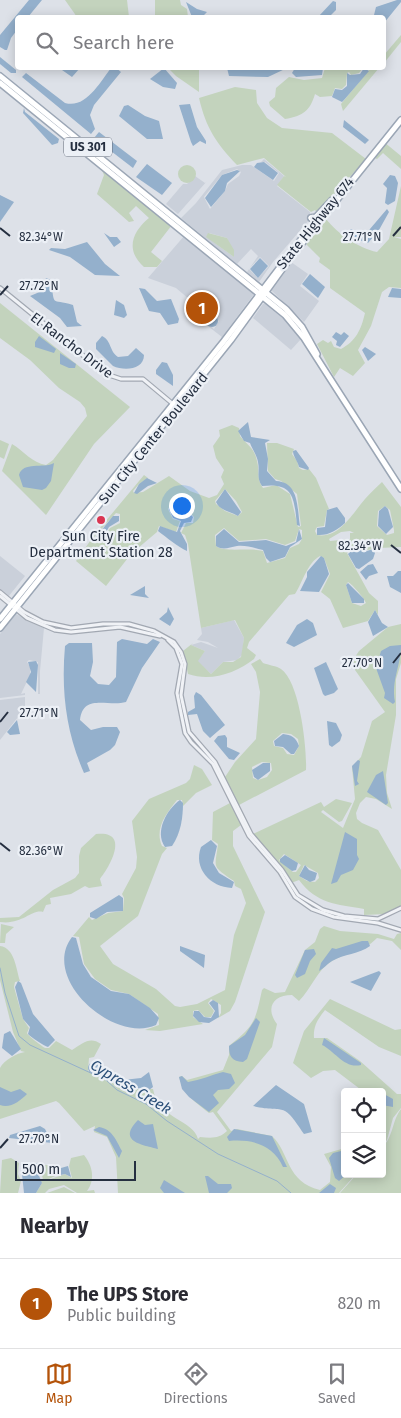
<!DOCTYPE html>
<html lang="en">
<head>
<meta charset="utf-8">
<style>
	body { margin:0; font-family:"Fira Sans",sans-serif; background:#f7f7f7; color:#2b2b33 }
	.controls { position:absolute; right:15px; bottom:15px; display:grid; overflow:hidden; border-radius:5px; box-shadow:0 2px 12px #0003 }
	.controls button { width:45px; height:45px; display:grid; place-items:center; padding:0; border:0; border-bottom:1px solid #e1e1e2; background:#fff; color:#2b2b33; font:25px sans-serif }
	.scale { position:absolute; left:15px; bottom:12px; width:121px; box-sizing:border-box; padding-left:5px; border:2px solid #252f40; border-top:0; font-size:14px; line-height:18px; white-space:nowrap; color:#252f40; -webkit-text-stroke:4px #ecf0f6; paint-order:stroke }
	.you { position:absolute; left:181px; top:505px; width:18px; height:18px; margin:-12px; border:4px solid #fff; border-radius:50%; background:#1a73e8; box-shadow:0 0 0 8px #1a73e833 }
	.badge { display:grid; place-items:center; width:32px; height:32px; border-radius:50%; background:#b45309; color:#fff; font-size:16px; font-weight:700 }
	.pin { position:absolute; translate:-50% -50%; border:2px solid #fff; box-shadow:0 1px 5px #0006 }
	.list { margin:0; padding:0; list-style:none }
	h2 { display:flex; justify-content:space-between; align-items:center; height:65px; margin:0; padding:0 20px; font-size:21px }
	h2 small { font-size:16px; font-weight:400; color:#7c7c81 }
	.list li { display:grid; grid-template-columns:32px 1fr auto; gap:15px; align-items:center; box-sizing:border-box; height:90px; padding:0 20px; border-top:1px solid #e1e1e2 }
	.list b { display:block; font-size:19px; white-space:nowrap }
	.list p { margin:0; font-size:16px; white-space:nowrap; color:#7c7c81 }
	.list em { font-size:16px; font-style:normal; color:#7c7c81 }
	.icon { flex:none; width:28px; height:28px; fill:none; stroke:currentColor; stroke-width:2; stroke-linecap:round; stroke-linejoin:round }
	.map { position:relative; flex:none; width:401px; height:1193px; overflow:hidden }
	.search { position:absolute; background:#fff; box-shadow:0 2px 12px #0003; left:15px; right:15px; top:15px; height:55px; display:flex; align-items:center; gap:12px; box-sizing:border-box; padding:0 18px; border-radius:5px; color:#7c7c81; font-size:19px }
	.sheet { height:155px; background:#fff }
	nav { display:flex; justify-content:space-around; align-items:center; box-sizing:border-box; height:70px; border-top:1px solid #e1e1e2; background:#fff; font-size:14px; color:#7c7c81 }
	nav a { display:grid; justify-items:center; gap:2px }
	nav .on { color:#b45309 }
	.map>svg:first-child { display:block }
	.built { fill:#cad0da; fill-rule:evenodd }
	.green { fill:#c3d3bd; fill-rule:evenodd }
	.water { fill:#94b0cc }
	.lines { fill:none; stroke-linecap:round; stroke-linejoin:round }
	.stream { stroke:#94b0cc; stroke-width:1 }
	.minor-casing { stroke:#a2a8b2; stroke-width:5.5 }
	.major-casing { stroke:#9ba6b5; stroke-width:8 }
	.minor { stroke:#f0f2f6; stroke-width:3 }
	.major { stroke:#fff; stroke-width:5 }
	.ticks { fill:none; stroke:#252f40; stroke-width:2 }
	.poi-dot { fill:#da3551; stroke:#ecf0f6; stroke-width:2 }
	.labels { text-anchor:middle; stroke-width:4.5; stroke-linejoin:round; paint-order:stroke }
	.shield { fill:#ecf0f6; stroke:#616977; stroke-width:1 }
	.shield-label { font-size:12px; font-weight:bold; fill:#252f40 }
	.street-label { font-size:14px; fill:#252f40; stroke:#ecf0f6 }
	.poi-label { font-size:14px; fill:#252f40; stroke:#ecf0f6 }
	.water-label { font-size:15px; font-style:italic; fill:#2b4f78; stroke:#ecf0f6 }
	.ticks-label { font-size:12px; text-anchor:middle; fill:#252f40; stroke:#ecf0f6; stroke-width:4.5; stroke-linejoin:round; paint-order:stroke }
</style>
</head>
<body>
<div class="map">
<svg width="401" height="1193" viewBox="0 0 401 1193">
	<rect width="100%" height="100%" fill="#dde1e8"/>
	<!-- built -->
	<g class="built">
		<path d="M264,159l20,17 -7,10 33,26v7l-37,43 -14,20 -12,-10 11,-16 -7,-7 -14,15 -56,-46 15,-15 26,-33 20,-5h9l23,16 5,-8 -14,-11h-4zM237,169l4,3 -2,4 -11,8 -3,7 -15,18 -6,-12 18,-22zM209,233l18,5 7,19 -18,-13zM260,257l9,9 -11,12 -9,-9z"/>
		<path d="M195,176l10,7 2,-2 -29,33 -12,-10 17,-20h4z"/>
		<path d="M185,235l69,59 -32,43 -22,-17 -11,-21 -13,-11 -28,-10zM209,313l10,8 -5,8 -11,-8z"/>
		<path d="M291,262l17,12 -8,12 19,15 -15,21 -34,-33z"/>
		<path d="M266,303l15,12 21,23 -11,12 -38,-32 10,-14z"/>
		<path d="M0,556l25,20 -17,21 -8,-7z"/>
		<path d="M16,614l28,14 -4,43v23h-2v-32l-9,-2 -2,2 3,5v8l-9,19 4,-1v2l-25,3v-64z"/>
		<path d="M234,620l10,18 -2,17 -5,5 -14,2 -12,12 -14,-13 8,-10 -14,-6 10,-3 17,6 -10,-6 -11,-2 5,-6 -1,-6z"/>
		<path d="M25,697v11l-25,32v-40z"/>
	</g>
	<!-- green -->
	<g class="green">
		<path d="M65,0h62l2,17h-52z"/>
		<path d="M155,0h25l1,5 6,4 1,8h-33z"/>
		<path d="M401,35v7l-17,21v-8z"/>
		<path d="M168,68h31v24l-23,-16z"/>
		<path d="M325,68h38l-4,5 -8,2 -2,-3 -2,1 -1,12 -4,4 -7,-1 -3,8 -12,1 -5,-3c-5,17 -12,22 -30,25l-15,-13 -1,-4 6,-5 1,-9 13,-11 15,3 18,-2z"/>
		<path d="M374,68h5l-36,43 -2,-7 28,-34z"/>
		<path d="M235,87l21,3 1,13 10,15 15,10 50,5 34,26 -49,54 -2,-3 -4,2 -34,-27 7,-9 2,1 -22,-19 -27,7c-21,-22 -31,-37 -38,-67z"/>
		<path d="M384,142l17,14v13l-18,-16 -6,6 -5,-2z"/>
		<circle cx="187" cy="174" r="9"/>
		<path d="M101,168l71,57 -21,27 11,9 -5,6h-13c-19,-17 -12,-35 5,-49l-13,-12 -7,7 5,8 -5,1 -32,-28 7,-19z"/>
		<path d="M401,186v51h-7l7,2v49l-12,-1 -7,5 -11,34 -13,24 7,13 -12,13 -13,-8 -6,9 -17,-33 6,-4 5,3 3,-2 3,6 7,2c15,-8 20,-19 24,-36l-35,-25v-18l-11,-8 1,-4 -14,-14 20,-25c12,15 32,29 51,33l12,-13z"/>
		<path d="M208,233l19,5 7,12v7l-28,-20z"/>
		<path d="M0,303l130,104 -36,37 -48,71 -44,-44 10,-27c12,7 20,19 34,21l7,-5 34,-44 -2,-8 -5,-6 -21,-14 -29,-28 -30,-22z"/>
		<path d="M232,425l7,3 1,8c7,9 14,11 17,25 3,11 -1,17 6,27l13,-3 14,9 8,33 3,-1 -4,-32 -16,-13 -6,-2 -7,-8 -1,-28h10l17,6 -2,5 5,7 2,7 4,2 6,-1 7,9 13,31 -2,1 -3,16 -7,1 -2,4 2,4c22,4 35,-21 48,-36 5,-6 11,-11 17,-17l19,25v40l-22,1 -4,3 -2,-2 -6,1 -6,-3 -9,1 -5,5 22,40 9,8v14l-3,-5 -7,11 -25,7 -13,-29 -9,-7 9,-18 -6,-16 -4,-2c-13,7 -17,26 -25,38l-6,1 -40,47 -2,6 9,7 -2,4c-18,14 -43,23 -66,15l-5,-23 10,-8 -2,2 14,6 -7,10 13,13 12,-12h10l8,-5 3,-19 -9,-18 -34,8 -13,-84 -3,-9 -4,-2 5,-10h7l1,-6 -11,-11 -12,-2 -3,5 5,10 7,2 -4,11 -17,-6 -2,6 -26,22 -25,32 -30,-25 19,-27 49,-59 4,3 -9,6 -6,7 1,2 9,-1 26,-16 21,15 19,7 8,-3 7,-11 -3,-7 3,-7 -8,-12 -3,-12 7,-10 -1,-6zM225,489l11,12 6,11 -4,4 -13,-5 -9,-7 -1,-3zM385,506l5,4 4,20v3l-7,2 -10,-9 1,-15zM116,513l4,1v9l-10,5 -9,15h-7l1,-7zM224,528l15,13 27,-2 19,6 10,-4 4,-12 3,1v9l-3,5 -9,4 -5,10 -18,5 -4,-12c-14,-4 -38,2 -47,-5l-1,-11zM350,531l4,2h-4v6l-20,2 -1,-2 12,-7zM348,582c5,3 16,16 18,21l-5,3 -9,-3 -6,-18z"/>
		<path d="M0,440l9,4 -5,15 -4,-2z"/>
		<path d="M401,624v39l-5,16v36l-10,60 1,18 5,16 -16,-10 -10,-2 -6,6 -4,10 1,6 5,4 16,7 23,40v37l-15,7 -22,1v-6c-28,-5 -47,-5 -65,-29l-8,3 -38,-49 68,-32 3,5 12,-8 16,4 -10,18 -3,1 -16,-12 -2,2 22,16 12,-29 -3,-32 9,-10 11,-36 13,-9 -30,-42 -2,-10 6,-9 29,-24zM284,854l17,11 -5,7h-3l-14,-12zM304,865l14,8 1,5 -4,4 -8,-1 -8,-5z"/>
		<path d="M260,659l3,4c5,2 14,3 18,6 19,13 26,80 25,101l-67,35 -14,-28 10,-15 21,-23 4,-47 -4,-20 -5,-8zM282,733l9,1 7,5 1,7 -5,9 -7,-1 -4,-6 -9,-2 -1,-5zM262,762l9,1 1,7 -5,7 -9,3 -5,-2 -1,-11z"/>
		<path d="M194,765l8,4 10,16 -16,8 -13,13 -1,-6h-5c-10,13 -23,28 -15,46l5,2 -5,6 -24,62 -38,30 13,18 43,25 19,17 5,1 17,-3 28,-14 9,-55 12,-32 -5,-14 -6,-3 -1,-5c-23,-16 -19,-12 -16,-37l-6,-4 1,-28 17,-9 11,22 -8,6v15l32,66 -30,90 -5,9 -12,7 3,-5v-8l-10,-6 -3,4 6,8 -3,6h-6l-7,-7 -5,1v6l10,7 -43,7 -15,-1 14,-5 -1,-11 -29,-20 -18,-4 -16,-11 -11,-15 -5,-27 -6,-1 16,-19 3,3 16,-7 15,-2 1,-13 -2,-4 14,-26 1,-11 -5,-36 17,-22 37,-16 4,-4z"/>
		<path d="M96,834c34,-4 15,31 4,45l2,7 -13,2 -4,-2 -14,8 -21,4 1,6 -5,1 -3,7c-12,-3 -20,13 -43,10v-4l19,-1 34,-27 22,-12 4,-5v-17l2,-8z"/>
		<path d="M1,924l13,3 -8,7 -1,9h-5z"/>
		<path d="M324,926l16,5 38,3 16,5 3,-5 4,-1v17l-9,-9 -15,-3c-16,16 -28,13 -45,23 -15,9 -21,28 -33,40l-7,-6c-19,0 -27,13 -15,29l-5,23 -55,65 14,19 6,-2 35,7c18,17 14,46 48,54l10,-8 1,-15 -7,-13 21,-6v26h11l-17,19h-221l-2,-36 -9,-20 -13,-5 1,-6 -11,5 -25,-28 -3,-2 -56,18v-51c4,-8 17,-15 25,-16l-4,-1 -8,-19 -13,-52v-34c15,2 16,23 20,35l-5,1 -1,5 9,32 6,9 -2,5c1,3 15,13 18,15h4l7,-7 16,9c11,-7 18,-14 29,-6l-7,13 -5,1 -1,13 10,2 4,-7 6,11 9,-3 6,5 1,4 13,6h16c5,30 41,31 45,50l2,-2c11,1 19,2 27,-6l-14,-19 -4,1c-16,-13 -24,-17 -30,-36l3,-1 5,4 36,-10 6,-15v-9c26,-21 26,-24 33,-56l2,-2 11,5 10,-1 20,-42 10,-8 5,-13z"/>
		<path d="M330,999l65,31 6,-1v27l-22,-9 -54,-37c-7,9 -12,16 -11,28h13l33,23 37,33h4v14l-8,10 -6,22 -5,6v-54h-18l-29,-22 -12,1 -12,7 -18,-15 11,-32z"/>
		<path d="M401,1109v84h-61l17,-19h25v-27c11,-8 10,-27 19,-38z"/>
		<path d="M84,1155c8,10 12,24 3,36l-4,-4 4,4 7,-1 1,3h-18l-13,-8 -15,4 -4,4h-9l6,-10 -2,-3h3l-2,-10 3,-5h4l7,4v7l-10,5 20,-7 7,4 -3,-12 2,-8z"/>
		<path d="M11,1158l8,5 -1,11 3,7 -3,12h-18l2,-33z"/>
		<path d="M64,1187l11,6h-28z"/>
	</g>
	<!-- water -->
	<g class="water">
		<path d="M29,0h13l-14,17 -10,1 -1,12 -6,8 -4,12h-2l-5,-3v-12z"/>
		<path d="M397,0h4v2l-17,21v-5l-10,-3 2,-8z"/>
		<path d="M333,1l3,1v8l-7,7h-11z"/>
		<path d="M186,2l11,7 10,3 -5,5h-10z"/>
		<path d="M0,57l16,13v3h-5l-11,-9z"/>
		<path d="M63,68h17l-8,9 -10,-7z"/>
		<path d="M111,68h5l5,4 -27,33 -4,10 5,14 -4,5 -69,-57 4,-4 39,30c21,6 35,-21 46,-35z"/>
		<path d="M164,68l13,15 -2,6 -12,-2 -13,-8z"/>
		<path d="M227,68h60l-19,9 -39,-1z"/>
		<path d="M295,68h28l-1,7 -26,2 -4,-4z"/>
		<path d="M364,68l5,3 -25,29 -2,2 -10,-5 3,-8 7,1 5,-4v-13l3,2 10,-1z"/>
		<path d="M190,104l7,23 9,14v3l-6,-3 -7,5 -2,-4 -12,-37z"/>
		<path d="M128,105l17,11 14,5 4,18h-16l-28,-23 5,-10z"/>
		<path d="M24,108l1,4 34,27 -1,4 -6,2 -29,-32z"/>
		<path d="M344,120l25,20 -4,4 -22,-17z"/>
		<path d="M99,132l38,29 -4,7 -39,-30z"/>
		<path d="M264,162l14,11 -5,7 -19,-13 3,-4z"/>
		<path d="M147,164l25,19 -10,12 -26,-18z"/>
		<path d="M237,170l3,1 -13,12 -2,8 -14,16 -6,-9 17,-23z"/>
		<path d="M390,175l5,1 3,7 -3,18 -7,4 -3,-2 2,-15 -4,-4z"/>
		<path d="M0,195l14,7 -14,20z"/>
		<path d="M387,209l2,3 -10,18 -11,13 -9,-3 -11,-8 3,-3 13,7z"/>
		<path d="M104,233l6,4h7l4,5 -7,5z"/>
		<path d="M87,242l18,22 15,12 -25,-1 -25,-18 -21,-7 2,-2 14,1z"/>
		<path d="M260,258l8,8 -10,12 -8,-9z"/>
		<path d="M310,274l15,13 -7,11 -16,-14z"/>
		<path d="M46,278l5,2c4,28 -1,18 22,25l4,17 5,4 -15,1 -7,-9 -30,-22 12,-5z"/>
		<path d="M139,288l6,1 12,12 14,-2 8,20 -1,4 -10,2 -8,-12 -11,-2z"/>
		<path d="M392,288l9,1v9l-13,-1z"/>
		<path d="M116,300l8,5 3,10 -3,3 -10,-3z"/>
		<circle cx="212" cy="321" r="6"/>
		<path d="M336,332l5,3 3,-3 5,4 -9,11 -4,-2 1,-4 -5,-4z"/>
		<path d="M39,336l17,13 -2,4 -19,-6v-5z"/>
		<path d="M102,336c10,5 7,15 16,21l10,-1 8,-8 8,7c0,15 -20,16 -31,11l-17,-17v-6z"/>
		<path d="M365,347l11,7 -8,7 -6,-11z"/>
		<path d="M60,353l16,11 -1,4h-6l-9,-4z"/>
		<path d="M162,362l5,1 6,12v11l-17,-12v-4z"/>
		<path d="M248,422l3,15 19,3 -5,3 3,16 -1,12 9,10c24,1 21,29 24,45l-3,-1c-3,-27 -3,-43 -35,-39 -6,-9 -2,-14 -4,-24 -1,-7 -6,-13 -8,-19l-6,-2 -6,-10z"/>
		<path d="M296,450l13,18 -1,2 -9,-3c-1,-5 -6,-11 -6,-16z"/>
		<path d="M54,463l-3,18 -5,7 -4,2 -19,-3 -4,-12c4,-14 24,-6 35,-12z"/>
		<path d="M147,478l10,5 -9,3 -11,8 -3,-1 5,-9z"/>
		<path d="M225,489l16,23 -3,4c-8,-5 -18,-5 -22,-14z"/>
		<path d="M171,504l12,3 10,10 -2,5 -7,1 -4,8 7,13v7c-9,-4 -21,-14 -29,-20l2,-5 17,6 4,-11 -8,-3 -4,-9z"/>
		<path d="M385,506l3,3 5,18 -7,7 -8,-8 1,-15z"/>
		<path d="M337,507l8,11v5c-8,7 -17,13 -28,12v-7l8,-1 2,-17z"/>
		<path d="M113,516h6v5l-10,6 -9,16h-5l1,-6z"/>
		<path d="M224,529l15,13 27,-2 20,6 10,-4 3,-13 3,10 -12,8 -5,10 -15,5 -4,-4 -3,-8c-8,-2 -17,-5 -26,-4 -8,1 -13,5 -21,0v-10z"/>
		<path d="M361,547l6,4 6,-2 2,4 -2,6 -14,10 -3,-1 -8,-14 5,-5z"/>
		<path d="M321,556l3,2 5,16 -10,18 -19,-1 7,-14v-5z"/>
		<path d="M373,564l5,9 -9,3 -3,4 -6,-8 8,-7z"/>
		<path d="M398,571h3v22l-11,-6 -3,-11h6z"/>
		<path d="M348,583l16,16v4h-12l-6,-18z"/>
		<path d="M145,586v8l4,4 -19,-3z"/>
		<path d="M168,607l6,12 -4,7 -11,-7 8,-7z"/>
		<path d="M375,610l7,13 6,4 -15,9 -5,-14z"/>
		<path d="M307,619l6,4 4,12 -23,12 -8,-4 11,-18z"/>
		<path d="M122,639l25,5 6,-5 7,3 -18,26 -16,34c-18,5 -43,-9 -46,18l11,10 12,-3h14l3,5 -5,13 -5,5 -23,13 3,8 -6,2c-18,-41 -23,-82 -19,-127l4,-3h23l1,19 -3,14 8,8 11,1 7,-8 1,-35z"/>
		<path d="M401,645c0,21 -10,35 -6,57l-2,2 -9,-6 1,-5 -9,-25 5,-17 9,-5z"/>
		<path d="M36,661l2,4 -2,27 -10,-10 5,-10 -3,-10z"/>
		<path d="M326,662l12,27 -4,4 -9,3 -2,-2 -9,-26z"/>
		<path d="M196,692l5,3 24,30 -15,13 -7,-7 -6,-17 -9,1v-3l7,-4 -1,-12z"/>
		<path d="M17,720l3,14 -10,1 -3,-3z"/>
		<path d="M327,721l9,2 6,12 -2,6 -8,6 -3,-2z"/>
		<path d="M283,734c8,1 13,3 16,12l-5,8h-3l-8,-7 -8,-1 -1,-5z"/>
		<path d="M225,735l2,3v9l13,6 -6,7 -5,-1 -15,-18 4,-5z"/>
		<path d="M358,760l2,1 -3,20 2,3 -4,2 -3,-20z"/>
		<path d="M263,763h7v8l-12,9 -4,-3 -2,-7z"/>
		<path d="M383,771l5,32 -2,2 -19,-13 9,-17z"/>
		<path d="M180,800l3,3c0,14 -2,30 -11,43l-7,1c-11,-15 2,-38 15,-47z"/>
		<path d="M345,832l12,7v16l2,4 -6,11 -12,5 -4,7 -6,2z"/>
		<path d="M211,840l6,6 -4,17 6,10 15,9 -2,6c-22,-1 -39,-20 -31,-41z"/>
		<path d="M285,855l13,8 -2,7 -4,1 -12,-9v-3z"/>
		<path d="M305,865l4,5 8,3 -2,7 -5,2 -11,-6z"/>
		<path d="M119,895l4,3v13l-16,1 -11,7 -6,-2v-4z"/>
		<path d="M72,937l4,1 7,26 8,13 20,14 18,3 21,14 9,10 -3,7c-42,19 -116,-46 -84,-88z"/>
		<path d="M362,941h6l2,5c-11,8 -26,8 -38,15 -5,3 -9,8 -13,10l2,-8 11,-15 4,1z"/>
		<path d="M180,946l25,9 -1,13 -24,-17z"/>
		<path d="M314,949l2,5 -6,7 -5,13 -8,4 -2,-3 10,-25z"/>
		<path d="M379,971l2,2 -10,18 -21,-9z"/>
		<path d="M18,981l3,2 12,31 22,26 -7,7c-4,-1 -17,-10 -20,-13l2,-7 -7,-8 -8,-32z"/>
		<path d="M213,1000l5,3 1,14 -10,6 -10,-1 -6,-6 1,-5h5l5,6 7,1 4,-7 -6,-8z"/>
		<path d="M256,1018l4,4 -13,37 -4,3c-11,-1 -14,-5 -14,-16l16,-11z"/>
		<path d="M10,1031l11,18 -9,7 -10,-8 2,-14z"/>
		<path d="M324,1038l37,25v2c-17,4 -26,-14 -39,-20z"/>
		<circle cx="94" cy="1068" r="6"/>
		<path d="M149,1072l4,15 -4,3 -12,-2 -14,-8 18,-2z"/>
		<path d="M223,1072l8,2 4,9 -6,6 -11,1 -5,5 6,8 -10,9 -20,-15 -7,-8 -3,-12 3,-1 6,6c13,-2 23,-7 35,-10z"/>
		<path d="M276,1085l28,19 8,28 -8,2c-23,-35 -18,-20 -51,-28z"/>
		<path d="M0,1087l11,5 9,-3 7,5c-7,7 -17,15 -27,11z"/>
		<path d="M382,1093l11,6v8l-11,-2z"/>
		<path d="M138,1120l7,5 8,-1 5,25c-14,-4 -42,-7 -20,-29z"/>
		<path d="M40,1126l5,3 7,14 -43,-5 1,-3z"/>
		<path d="M99,1127c13,2 17,13 23,24l-3,7 -12,-22 -14,-6z"/>
		<path d="M234,1129l38,7 15,31h-4c-10,-23 -32,-28 -54,-26l-2,-4z"/>
		<path d="M345,1150v24h2l-8,7 -4,-3 -6,-20 4,-5z"/>
		<path d="M24,1162l16,2 -3,7 5,12 -6,10h-12l-3,-28z"/>
		<path d="M68,1166l3,11 -6,-3 -9,2 -2,-6z"/>
		<path d="M205,1176h3l10,8h13l1,4 -5,5h-18z"/>
		<path d="M164,1180l21,13h-21l-4,-5z"/>
		<path d="M330,1184l6,4 -2,5h-15z"/>
	</g>
	<g class="lines">
		<!-- stream -->
		<path class="stream" d="M0,968l5,25 14,43 11,9 76,35 11,10 29,14 21,17 51,33 59,27 14,12"/>
		<defs>
			<g id="minor">
				<path d="M0,288l106,86 15,5h22l30,25"/>
				<path d="M0,592l24,20 19,10 28,6 32,-4h26l25,7 20,11 7,10 4,12 -4,31 8,37 26,30 36,72 31,36 16,25 25,15 21,6 34,3 23,-11"/>
				<path d="M0,596l27,22 28,12 16,2 49,-5 40,9"/>
				<path d="M168,640l8,8 6,16 -5,29 8,40 6,9 22,22 36,72 31,36 15,25 17,12 22,8 44,6 23,7"/>
			</g>
			<g id="major">
				<path d="M0,76l286,233 16,18 15,27"/>
				<path d="M0,83l285,232 19,23 97,151"/>
				<path d="M311,218l4,4 -2,4"/>
				<path d="M311,218l5,-1 16,-17"/>
				<path d="M0,619l224,-278 85,-112"/>
				<path d="M0,628l231,-288 60,-83 110,-137"/>
			</g>
		</defs>
		<!-- minor casing -->
		<use href="#minor" class="minor-casing"/>
		<!-- major casing -->
		<use href="#major" class="major-casing"/>
		<!-- minor -->
		<use href="#minor" class="minor"/>
		<!-- major -->
		<use href="#major" class="major"/>
	</g>
	<!-- ticks -->
	<path class="ticks" d="M0,228l10,8M393,236l8,-9M0,295l8,-9M391,545l10,8M393,663l8,-10M0,722l8,-10M0,843l10,8M0,1148l8,-9"/>
	<!-- markers -->
	<circle class="poi-dot" cx="101" cy="520" r="5"/>
	<g class="labels">
		<!-- shield labels -->
		<rect class="shield" x="64" y="137.5" width="48" height="19" rx="4"/>
		<g class="shield-label">
			<text x="88" y="151">US 301</text>
		</g>
		<!-- street labels -->
		<g class="street-label">
			<text transform="translate(315 223) rotate(-51)" y="5">State Highway 674</text>
			<text transform="translate(72 345) rotate(37)" y="5">El Rancho Drive</text>
			<text transform="translate(153 438) rotate(-51)" y="5">Sun City Center Boulevard</text>
		</g>
		<!-- poi labels -->
		<g class="poi-label">
			<text x="101" y="541">Sun City Fire<tspan x="101" dy="16">Department Station 28</tspan></text>
		</g>
		<!-- water labels -->
		<g class="water-label">
			<text transform="translate(131 1087) rotate(31)" y="5">Cypress Creek</text>
		</g>
	</g>
	<g class="ticks-label">
		<text x="41" y="241">82.34°W</text>
		<text x="362" y="241">27.71°N</text>
		<text x="39" y="290">27.72°N</text>
		<text x="360" y="550">82.34°W</text>
		<text x="362" y="667">27.70°N</text>
		<text x="39" y="717">27.71°N</text>
		<text x="41" y="855">82.36°W</text>
		<text x="39" y="1143">27.70°N</text>
	</g>
</svg>
<div class="controls">
<button><svg class="icon" aria-label="locate" viewBox="0 0 24 24"><circle cx="12" cy="12" r="6"/><path d="M12 2v4M12 18v4M2 12h4M18 12h4"/></svg></button>
<button><svg class="icon" aria-label="layers" viewBox="0 0 24 24"><path d="M12 4l9 5-9 5-9-5zM3 14l9 5 9-5"/></svg></button>
</div>
<div class="scale">500 m</div>
<div class="you"></div>
<div class="pin badge" style="left:202px;top:308px">1</div>
<div class="search"><svg class="icon" aria-label="search" viewBox="0 0 24 24"><circle cx="10" cy="10" r="6"/><path d="M15 15l6 6"/></svg>Search here</div>
</div>
<section class="sheet">
<h2>Nearby<small></small></h2>
<ul class="list">
<li><span class="badge">1</span><div><b>The UPS Store</b><p>Public building</p></div><em>820 m</em></li>
</ul>
</section>
<nav>
<a class="on"><svg class="icon" aria-label="map" viewBox="0 0 24 24"><path d="M3 6l6-2 6 2 6-2v14l-6 2-6-2-6 2zM9 4v14M15 6v14"/></svg>Map</a>
<a><svg class="icon" aria-label="directions" viewBox="0 0 24 24"><path d="M12 3l9 9-9 9-9-9zM9 14v-3h6M13 9l2 2-2 2"/></svg>Directions</a>
<a><svg class="icon" aria-label="saved" viewBox="0 0 24 24"><path d="M7 4h10v16l-5-4-5 4z"/></svg>Saved</a>
</nav>
</body>
</html>
